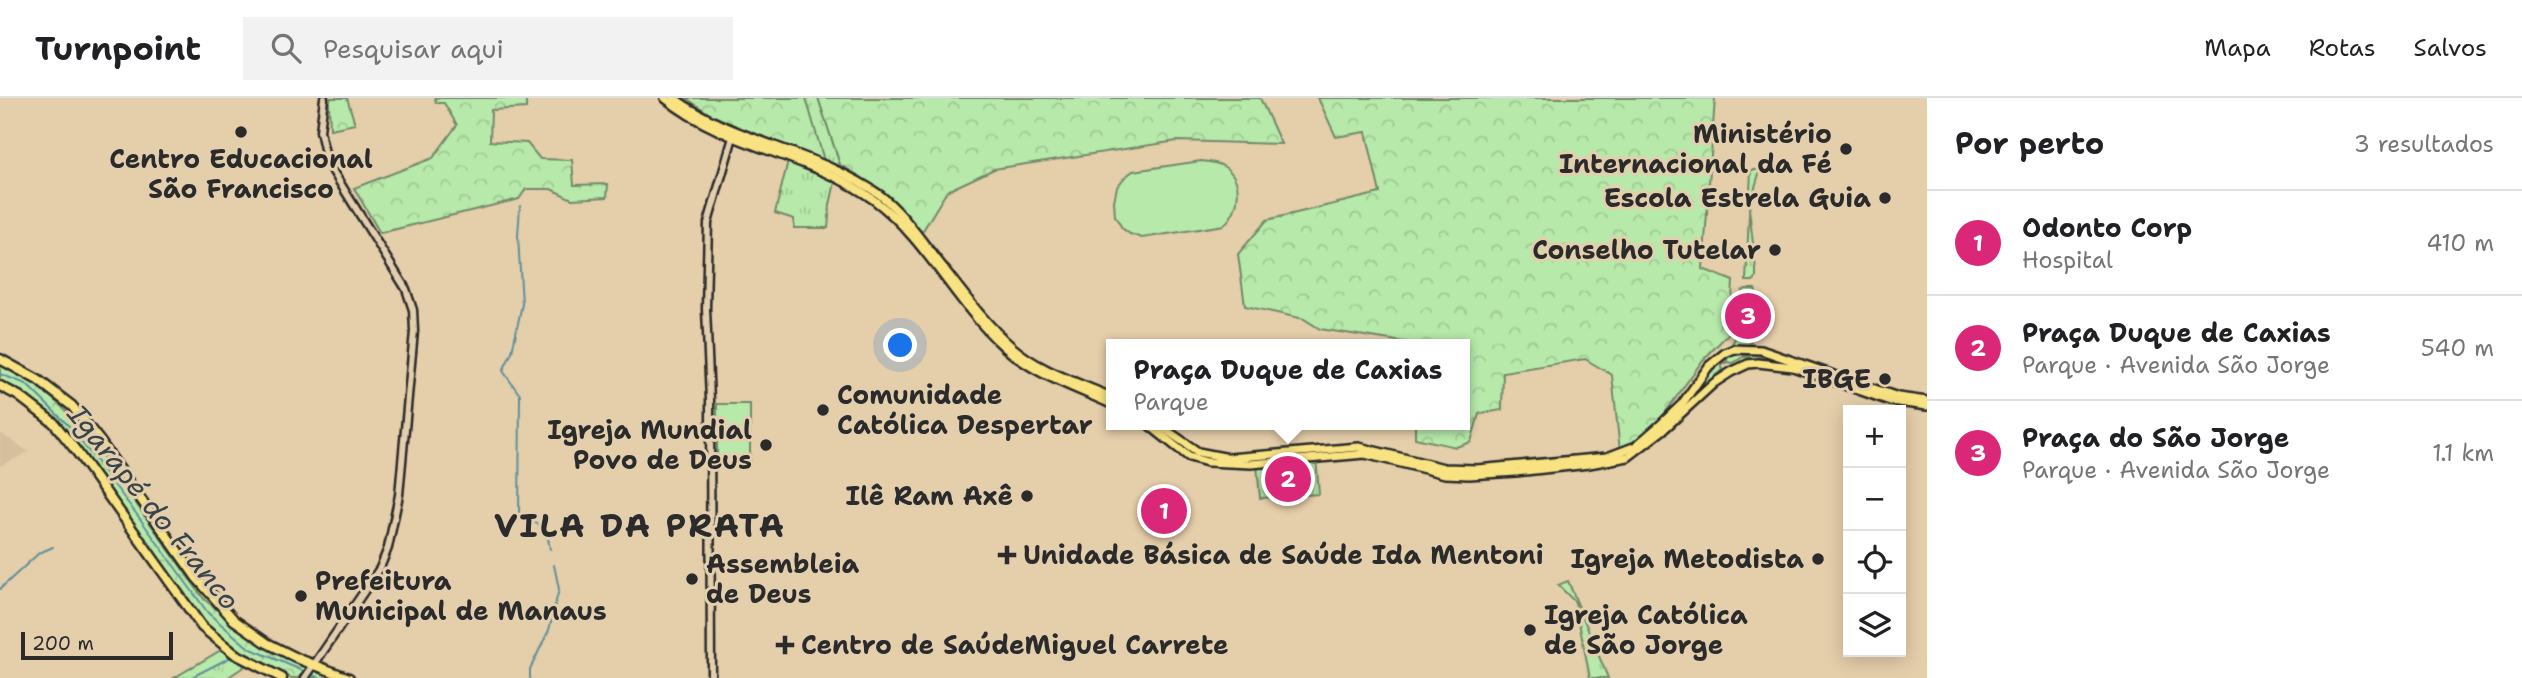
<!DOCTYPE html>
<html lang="pt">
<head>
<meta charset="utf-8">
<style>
	body { margin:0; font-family:"Shantell Sans",sans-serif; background:#f2f2f2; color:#202124 }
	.controls { position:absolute; right:21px; bottom:21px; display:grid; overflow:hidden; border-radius:0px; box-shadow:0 4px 18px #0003 }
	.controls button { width:63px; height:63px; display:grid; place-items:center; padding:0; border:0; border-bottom:2px solid #e0e0e0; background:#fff; color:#202124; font:35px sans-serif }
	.scale { position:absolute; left:21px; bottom:18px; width:152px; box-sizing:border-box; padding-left:7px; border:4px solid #2b2b2b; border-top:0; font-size:19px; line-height:24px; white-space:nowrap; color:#2b2b2b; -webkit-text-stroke:5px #e3cead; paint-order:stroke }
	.you { position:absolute; left:901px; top:248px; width:24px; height:24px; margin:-18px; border:5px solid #fff; border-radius:50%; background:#1a73e8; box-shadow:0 0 0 10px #1a73e833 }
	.badge { display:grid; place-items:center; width:46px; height:46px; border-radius:50%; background:#db2777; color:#fff; font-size:23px; font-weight:700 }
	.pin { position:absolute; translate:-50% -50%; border:4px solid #fff; box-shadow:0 2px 7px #0006 }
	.popup { position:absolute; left:1106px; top:241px; width:364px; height:91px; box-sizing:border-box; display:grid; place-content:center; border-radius:0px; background:#fff; filter:drop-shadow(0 2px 5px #0005); font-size:23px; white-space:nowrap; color:#757577 }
	.popup b { font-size:26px; color:#202124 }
	.popup::after { content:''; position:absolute; left:50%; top:100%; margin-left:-14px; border:14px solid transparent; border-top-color:#fff }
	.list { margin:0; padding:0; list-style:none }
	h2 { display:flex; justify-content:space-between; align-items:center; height:91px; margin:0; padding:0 28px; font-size:30px }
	h2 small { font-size:23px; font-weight:400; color:#757577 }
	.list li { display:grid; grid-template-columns:46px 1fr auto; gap:21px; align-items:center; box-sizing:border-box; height:105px; padding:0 28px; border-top:2px solid #e0e0e0 }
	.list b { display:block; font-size:26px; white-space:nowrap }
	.list p { margin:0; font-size:23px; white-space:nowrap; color:#757577 }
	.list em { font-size:23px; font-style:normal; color:#757577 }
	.icon { flex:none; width:38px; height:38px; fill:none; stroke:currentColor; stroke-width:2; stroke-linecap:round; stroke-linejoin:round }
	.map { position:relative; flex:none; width:1927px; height:580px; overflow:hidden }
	header { display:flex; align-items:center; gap:42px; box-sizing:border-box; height:98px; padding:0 35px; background:#fff; border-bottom:2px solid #e0e0e0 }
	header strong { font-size:33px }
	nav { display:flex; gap:38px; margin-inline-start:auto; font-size:24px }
	.search { width:490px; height:63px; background:#f2f2f2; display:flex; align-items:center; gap:18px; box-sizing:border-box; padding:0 24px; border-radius:0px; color:#757577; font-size:26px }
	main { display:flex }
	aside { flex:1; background:#fff }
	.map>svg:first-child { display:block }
	.built { fill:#d6bf9d }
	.grass { fill:#b7e9aa; stroke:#718a6a; stroke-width:2 }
	.forest { fill:url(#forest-crowns); stroke:#718a6a; stroke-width:2 }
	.park { fill:url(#park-tufts); stroke:#718a6a; stroke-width:2 }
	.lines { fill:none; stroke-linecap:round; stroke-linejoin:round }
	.stream { stroke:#618f9b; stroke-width:2 }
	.tertiary-casing { stroke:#2b2b2b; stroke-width:11 }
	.primary-casing { stroke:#2b2b2b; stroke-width:12 }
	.trunk-casing { stroke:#2b2b2b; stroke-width:13 }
	.tertiary { stroke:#e3cead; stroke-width:6 }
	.primary { stroke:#f8e281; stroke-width:7 }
	.trunk { stroke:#f8e281; stroke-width:8 }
	.poi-dot { fill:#2b2b2b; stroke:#e3cead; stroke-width:2.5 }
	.labels { text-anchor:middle; stroke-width:6; stroke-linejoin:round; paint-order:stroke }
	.poi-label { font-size:26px; font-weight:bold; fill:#2b2b2b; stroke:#e3cead; text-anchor:end }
	.water-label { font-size:28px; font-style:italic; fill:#384447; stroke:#e3cead }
	.district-label { font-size:33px; font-weight:bold; letter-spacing:2px; fill:#2b2b2b; stroke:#e3cead }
</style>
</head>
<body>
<header>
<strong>Turnpoint</strong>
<div class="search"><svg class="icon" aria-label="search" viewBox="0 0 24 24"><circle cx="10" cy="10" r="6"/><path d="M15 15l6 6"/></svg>Pesquisar aqui</div>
<nav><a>Mapa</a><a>Rotas</a><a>Salvos</a></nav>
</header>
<main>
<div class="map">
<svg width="1927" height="580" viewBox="0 0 1927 580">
	<defs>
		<pattern id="forest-crowns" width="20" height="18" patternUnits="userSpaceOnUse" patternTransform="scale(1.75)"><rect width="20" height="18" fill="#b7e9aa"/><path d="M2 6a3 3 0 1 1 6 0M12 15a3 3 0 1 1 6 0" fill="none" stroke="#9ec892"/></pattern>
		<pattern id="park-tufts" width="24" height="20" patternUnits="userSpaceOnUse" patternTransform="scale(1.75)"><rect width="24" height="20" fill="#b7e9aa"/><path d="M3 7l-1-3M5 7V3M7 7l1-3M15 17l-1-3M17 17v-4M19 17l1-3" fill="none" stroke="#9ec892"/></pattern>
	</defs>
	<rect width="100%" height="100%" fill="#e5ceaa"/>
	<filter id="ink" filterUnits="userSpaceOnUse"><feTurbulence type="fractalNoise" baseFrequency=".0143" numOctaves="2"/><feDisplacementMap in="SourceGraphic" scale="14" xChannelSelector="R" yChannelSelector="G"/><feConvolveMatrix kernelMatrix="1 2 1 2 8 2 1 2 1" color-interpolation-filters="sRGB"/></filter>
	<g filter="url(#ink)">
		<!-- built -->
		<path class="built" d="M0,335l3,2 26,17 -29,14z"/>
		<!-- grass -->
		<g class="grass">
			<path d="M1201,63c8,1 15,1 22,5 22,13 17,44 1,59l-82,13 -12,-4 -8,-6 -7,-12 -1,-15 3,-14 8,-10 8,-6z"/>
			<rect x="717" y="306" width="33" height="59"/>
		</g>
		<!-- forest -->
		<g class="forest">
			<path d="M331,0h16l8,26 -25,5 -1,-26z"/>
			<path d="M435,0h91v10l-35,2 -1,31 37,2 13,16 32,1 2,25 34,-1 -1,13 -35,2 -21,-10h-25l-7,10 -139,34 -26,-45 79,-30 24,-33 -13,-22h-8z"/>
			<path d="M686,0h126l22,67 -117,-46z"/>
			<path d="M818,0h442l21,46 -104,-3 -183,28 -47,22 -25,41c-26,-27 -49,-50 -82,-67z"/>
			<path d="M1318,0h397l-12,171 30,12 -3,51 -27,28 -51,71 -32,20 -8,-76 -27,-16 -82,13 -1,38 -23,4 -8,28 -15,5 -41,-9v-13h50v-81h-49l-96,-15 -16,-10 -59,-13 -7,-52 29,-34 113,-27 -14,-61 -30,5z"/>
			<path d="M0,267l33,17 29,25 25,28 117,164 51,42 48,25 32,12h-44l-53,-29 -19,-14 -17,-16 -25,-33 -116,-162 -27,-23 -34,-20z"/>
		</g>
		<!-- park -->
		<g class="park">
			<path d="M806,0h12l22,67 -15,-1z"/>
			<path d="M788,63l47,21 -5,23 -2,23h-34v-9l-19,-6z"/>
			<path d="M1751,72h9l-11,38 7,62v8l-3,3h-7z"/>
			<path d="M1746,191h9l2,7 -7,50 -20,1c12,-17 12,-35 12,-56z"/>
			<path d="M1735,254h7l2,4 11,-1 25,5v2l-30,-1v-4h-7l-10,6 -6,-1 -6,4 2,3 -34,29 10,-18 19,-20 3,5 6,-4 1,-6z"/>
			<path d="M1316,360l3,36 -59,4 -3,-33z"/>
			<path d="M1568,483l40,97h-18l-15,-76 -17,-17z"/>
			<path d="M221,552l24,16 -18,12h-53z"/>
		</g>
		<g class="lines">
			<!-- stream -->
			<g class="stream">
				<path d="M520,108l-2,30 4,68 -10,48 -9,19 17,24 -1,120 27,13 4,21"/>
				<path d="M0,276l26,10 44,43 68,89 70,97 41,35 57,24"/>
				<path d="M0,491l39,-36 14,-6"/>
				<path d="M311,576l8,4"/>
				<path d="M190,580l43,-22"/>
				<path d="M530,580v-9l19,-39 10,-41 -5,-24"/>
			</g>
			<defs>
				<g id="tertiary">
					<path d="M305,580l75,-110 8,-20 11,-53 15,-164 -1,-21 -7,-21 -79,-127 -7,-31 4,-33"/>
					<path d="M711,580l-1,-278 -4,-91 2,-86 25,-86"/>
				</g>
				<g id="primary">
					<path d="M665,0c61,50 146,56 209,102 51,38 80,100 126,143 32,31 72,43 111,61"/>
					<path d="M674,0c62,45 144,53 206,97 18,14 32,33 46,51 28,34 53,72 86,101 29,25 65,35 99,50"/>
					<path d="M1149,327l40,32 18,5 44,2 114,-10 80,20 24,1 47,-3 73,-8 39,-7 35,-27 51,-47 17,-11 17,-8 10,-1 35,4 97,34 37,5"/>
					<path d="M1159,327l39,27 31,6 130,-11 85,21 33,1 130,-12 29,-11 23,-20 23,-22 27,-38 16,-13 9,-4 27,1 137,47 29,4"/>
				</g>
				<g id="trunk">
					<path d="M0,261l38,21 34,26 27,34 97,137 38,43 33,23 32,16 50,19"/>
					<path d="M0,288l19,10 35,27 23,29 125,175 33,27 47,24"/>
				</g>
			</defs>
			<!-- tertiary casing -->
			<use href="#tertiary" class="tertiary-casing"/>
			<!-- primary casing -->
			<use href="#primary" class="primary-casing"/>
			<!-- trunk casing -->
			<use href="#trunk" class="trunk-casing"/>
			<!-- tertiary -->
			<use href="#tertiary" class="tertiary"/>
			<!-- primary -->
			<use href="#primary" class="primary"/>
			<!-- trunk -->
			<use href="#trunk" class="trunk"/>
		</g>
	</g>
	<!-- markers -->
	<g class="poi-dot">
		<circle cx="241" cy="34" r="7"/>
		<circle cx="1846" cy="51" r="7"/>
		<circle cx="1885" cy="100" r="7"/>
		<circle cx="1775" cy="152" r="7"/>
		<circle cx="1885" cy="281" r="7"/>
		<circle cx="823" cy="312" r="7"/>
		<circle cx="766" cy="347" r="7"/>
		<circle cx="1027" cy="398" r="7"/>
		<path d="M1003.5 446.5h7v7h7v7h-7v7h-7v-7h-7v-7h7z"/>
		<circle cx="1818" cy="461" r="7"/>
		<circle cx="692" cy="481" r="7"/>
		<circle cx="301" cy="498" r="7"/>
		<circle cx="1530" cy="532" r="7"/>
		<path d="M781.5 536.5h7v7h7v7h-7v7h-7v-7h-7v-7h7z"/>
	</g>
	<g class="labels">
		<!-- poi labels -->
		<g class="poi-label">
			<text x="1832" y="45">Ministério<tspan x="1832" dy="30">Internacional da Fé</tspan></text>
			<text x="241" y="70" text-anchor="middle">Centro Educacional<tspan x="241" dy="30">São Francisco</tspan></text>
			<text x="1871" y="109">Escola Estrela Guia</text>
			<text x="1761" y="161">Conselho Tutelar</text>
			<text x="1871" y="290">IBGE</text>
			<text x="837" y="306" text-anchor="start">Comunidade<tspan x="837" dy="30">Católica Despertar</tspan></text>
			<text x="752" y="341">Igreja Mundial<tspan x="752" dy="30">Povo de Deus</tspan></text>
			<text x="1013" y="407">Ilê Ram Axê</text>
			<text x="1023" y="466" text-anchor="start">Unidade Básica de Saúde Ida Mentoni</text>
			<text x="1804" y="470">Igreja Metodista</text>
			<text x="706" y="475" text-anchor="start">Assembleia<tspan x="706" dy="30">de Deus</tspan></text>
			<text x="315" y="492" text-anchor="start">Prefeitura<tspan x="315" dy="30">Municipal de Manaus</tspan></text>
			<text x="1544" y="526" text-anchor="start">Igreja Católica<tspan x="1544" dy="30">de São Jorge</tspan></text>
			<text x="801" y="556" text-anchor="start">Centro de SaúdeMiguel Carrete</text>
		</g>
		<!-- water labels -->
		<g class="water-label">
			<text transform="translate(154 409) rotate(51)" y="10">Igarapé do Franco</text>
		</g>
		<!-- district labels -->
		<g class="district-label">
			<text x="640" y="439">VILA DA PRATA</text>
		</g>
	</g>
</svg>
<div class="controls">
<button>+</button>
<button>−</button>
<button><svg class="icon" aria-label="locate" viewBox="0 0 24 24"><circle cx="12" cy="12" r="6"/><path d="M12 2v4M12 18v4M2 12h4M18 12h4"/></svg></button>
<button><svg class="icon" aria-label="layers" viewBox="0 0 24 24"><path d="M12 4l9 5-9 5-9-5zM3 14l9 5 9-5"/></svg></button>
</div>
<div class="scale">200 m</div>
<div class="you"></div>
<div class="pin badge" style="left:1164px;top:413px">1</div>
<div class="pin badge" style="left:1288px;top:381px">2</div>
<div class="popup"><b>Praça Duque de Caxias</b>Parque</div>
<div class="pin badge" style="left:1748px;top:218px">3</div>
</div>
<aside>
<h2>Por perto<small>3 resultados</small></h2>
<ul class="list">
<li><span class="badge">1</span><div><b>Odonto Corp</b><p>Hospital</p></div><em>410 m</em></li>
<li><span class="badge">2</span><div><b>Praça Duque de Caxias</b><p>Parque · Avenida São Jorge</p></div><em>540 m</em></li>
<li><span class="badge">3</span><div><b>Praça do São Jorge</b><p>Parque · Avenida São Jorge</p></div><em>1.1 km</em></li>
</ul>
</aside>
</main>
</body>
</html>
